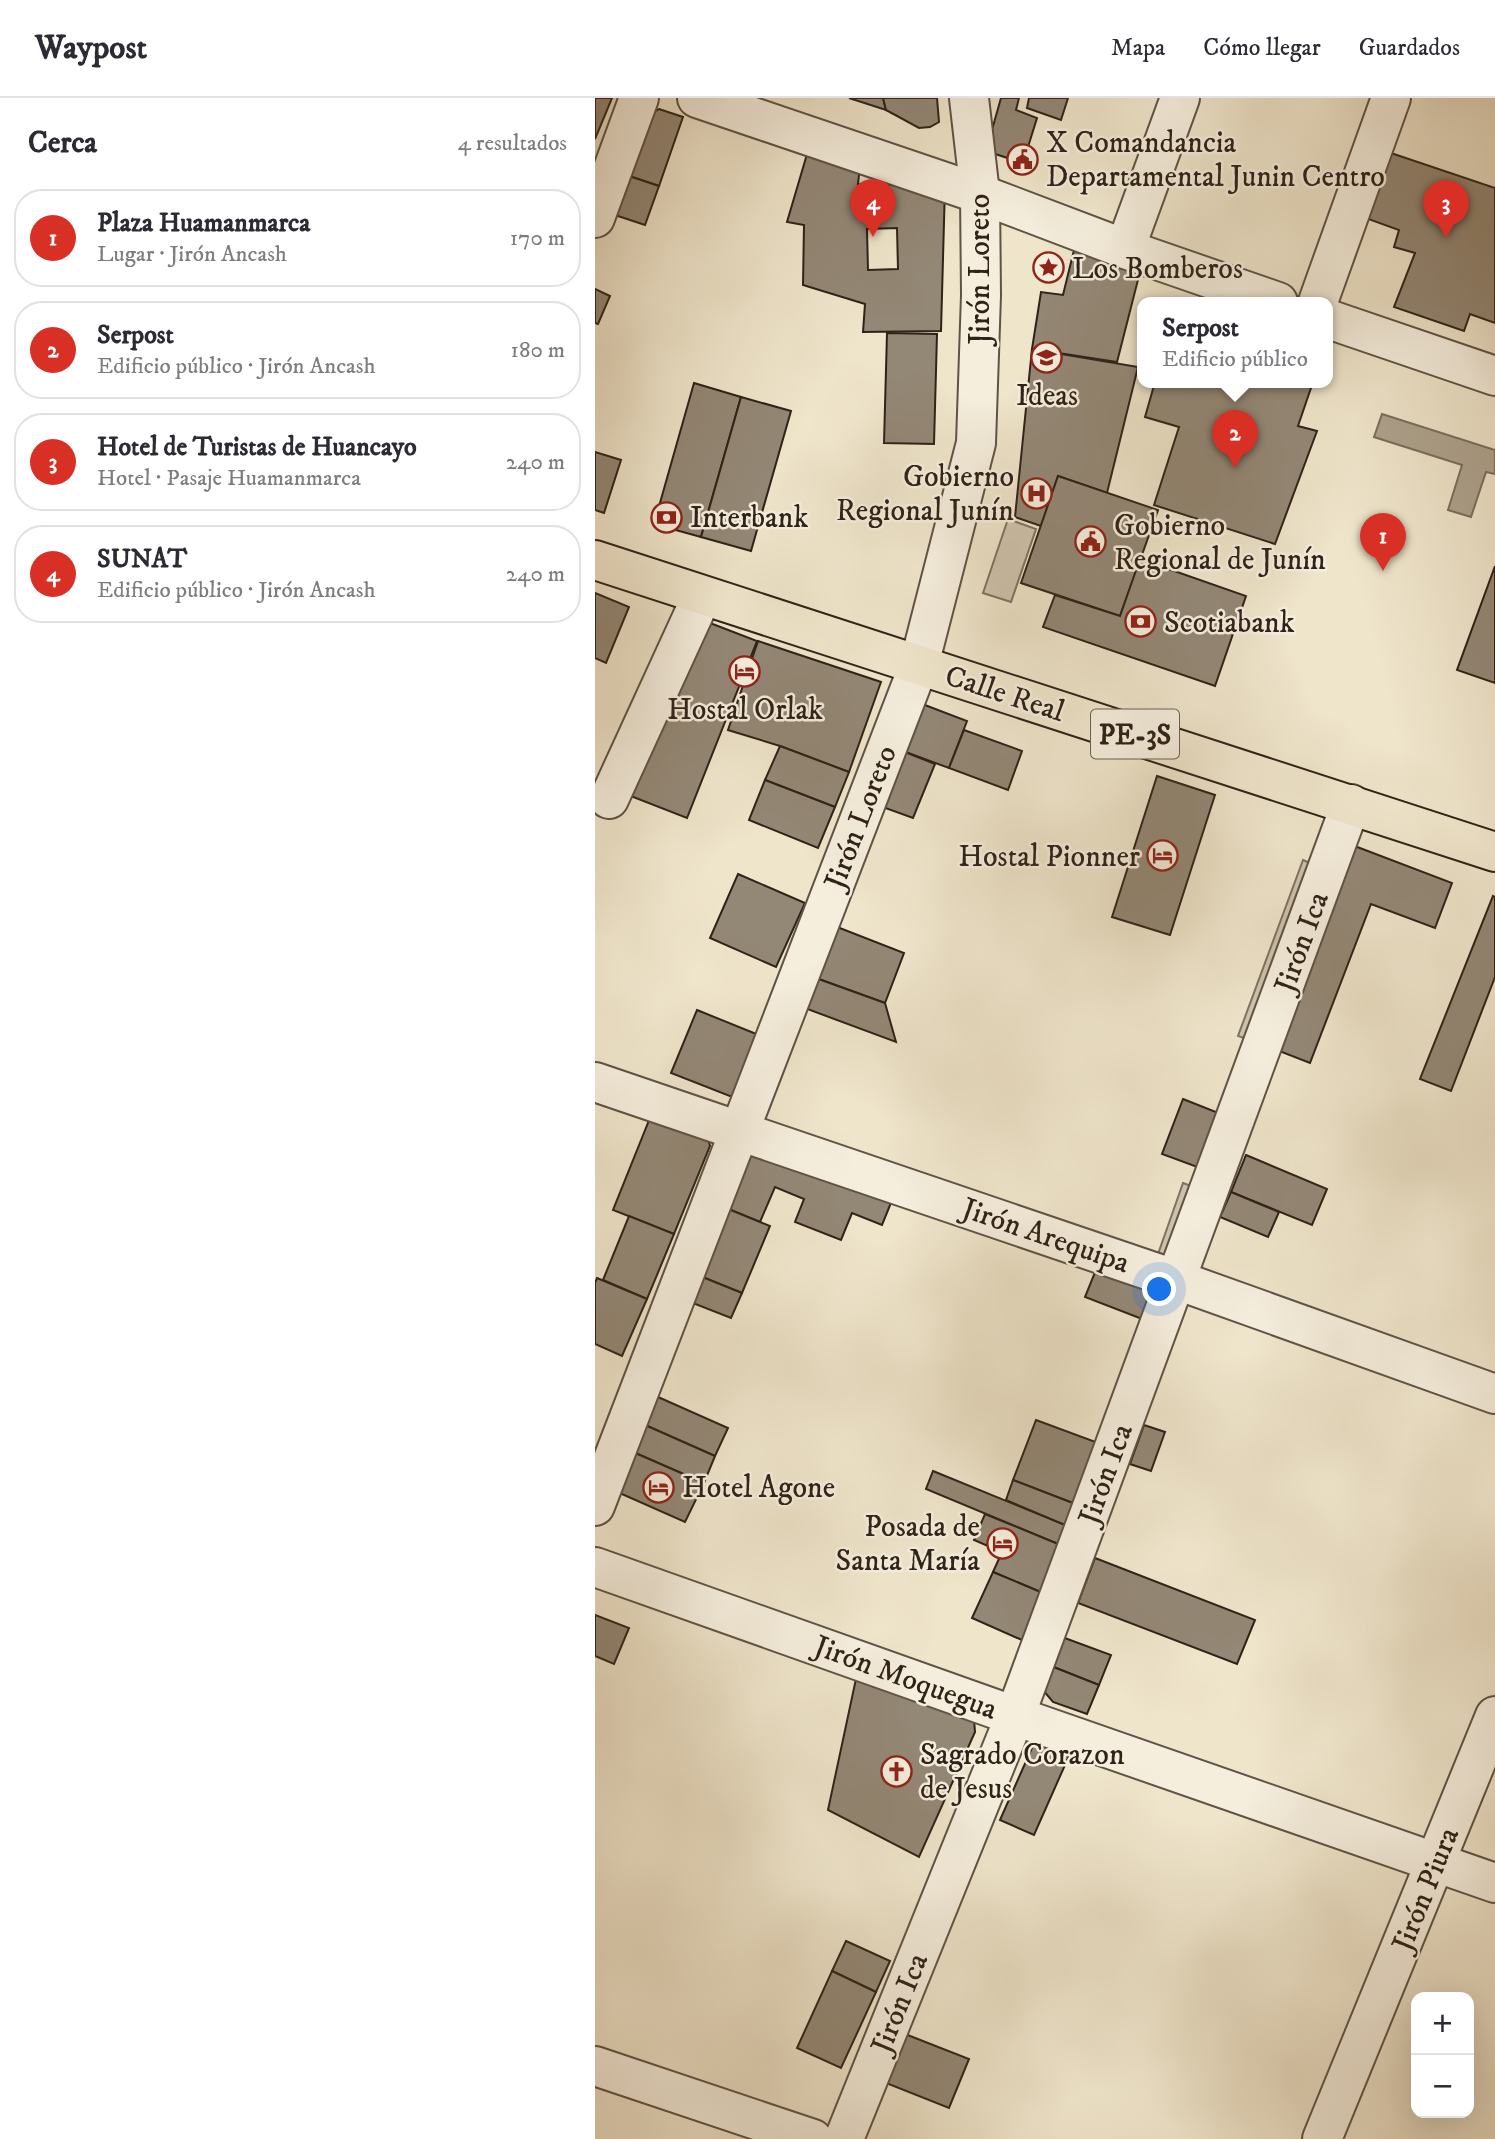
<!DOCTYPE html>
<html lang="es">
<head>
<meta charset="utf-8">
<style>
	body { margin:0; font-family:"IM FELL DW Pica",serif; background:#f7f7f7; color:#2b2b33 }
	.controls { position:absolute; right:21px; bottom:21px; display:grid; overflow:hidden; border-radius:14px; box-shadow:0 7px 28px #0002 }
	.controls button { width:63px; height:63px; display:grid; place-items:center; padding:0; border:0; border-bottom:2px solid #e1e1e2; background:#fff; color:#2b2b33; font:35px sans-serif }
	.you { position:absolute; left:565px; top:1192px; width:24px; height:24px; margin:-18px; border:5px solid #fff; border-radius:50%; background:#1a73e8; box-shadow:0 0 0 10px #1a73e833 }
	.badge { display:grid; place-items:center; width:46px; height:46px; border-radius:50%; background:#d93025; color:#fff; font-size:23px; font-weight:700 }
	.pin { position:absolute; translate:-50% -58px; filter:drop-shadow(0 2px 4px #0008) }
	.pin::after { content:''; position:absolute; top:37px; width:24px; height:21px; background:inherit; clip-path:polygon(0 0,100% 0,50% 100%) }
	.popup { position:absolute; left:542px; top:199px; width:196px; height:91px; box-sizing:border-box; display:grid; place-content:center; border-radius:14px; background:#fff; filter:drop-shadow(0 2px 5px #0005); font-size:23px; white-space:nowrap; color:#7c7c81 }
	.popup b { font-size:26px; color:#2b2b33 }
	.popup::after { content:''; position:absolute; left:50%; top:100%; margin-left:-14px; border:14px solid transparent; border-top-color:#fff }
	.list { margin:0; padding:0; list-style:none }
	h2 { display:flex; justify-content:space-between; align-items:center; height:91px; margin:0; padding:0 28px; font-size:30px }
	h2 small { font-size:23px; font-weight:400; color:#7c7c81 }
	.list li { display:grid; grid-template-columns:46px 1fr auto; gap:21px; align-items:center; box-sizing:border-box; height:98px; margin:0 14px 14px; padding:0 14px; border:2px solid #e1e1e2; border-radius:28px }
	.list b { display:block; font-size:26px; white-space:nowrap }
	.list p { margin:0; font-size:23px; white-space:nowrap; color:#7c7c81 }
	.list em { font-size:23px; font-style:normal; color:#7c7c81 }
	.map { position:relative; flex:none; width:900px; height:2041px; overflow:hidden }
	header { display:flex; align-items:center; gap:42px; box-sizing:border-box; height:98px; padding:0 35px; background:#fff; border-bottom:2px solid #e1e1e2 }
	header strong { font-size:33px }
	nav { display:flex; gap:38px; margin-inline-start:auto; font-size:24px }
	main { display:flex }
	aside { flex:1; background:#fff }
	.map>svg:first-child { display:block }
	.green { fill:#cec4ad; stroke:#7e7362; stroke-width:2 }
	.water { fill:#aea38e; stroke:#7b6f5f; stroke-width:2 }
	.building { fill:#938775; stroke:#2f2218; stroke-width:2; fill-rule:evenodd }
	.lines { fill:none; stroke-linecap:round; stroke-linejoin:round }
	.minor-casing { stroke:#5f5345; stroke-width:42 }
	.highway-casing { stroke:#2f2218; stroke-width:42 }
	.minor { stroke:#f5eedd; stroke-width:38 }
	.highway { stroke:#efe5cb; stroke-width:38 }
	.labels { text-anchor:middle; stroke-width:5; stroke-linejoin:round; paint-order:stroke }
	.shield { fill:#f5eedd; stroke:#6a5f53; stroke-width:2 }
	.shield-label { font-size:28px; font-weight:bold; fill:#2f2218 }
	.poi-label { font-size:30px; fill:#2f2218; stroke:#f5eedd; text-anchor:start }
	.street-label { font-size:30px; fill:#2f2218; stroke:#f5eedd }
</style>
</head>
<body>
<header>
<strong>Waypost</strong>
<nav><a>Mapa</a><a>Cómo llegar</a><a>Guardados</a></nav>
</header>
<main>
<aside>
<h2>Cerca<small>4 resultados</small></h2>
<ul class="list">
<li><span class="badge">1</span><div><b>Plaza Huamanmarca</b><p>Lugar · Jirón Ancash</p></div><em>170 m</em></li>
<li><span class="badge">2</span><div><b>Serpost</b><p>Edificio público · Jirón Ancash</p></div><em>180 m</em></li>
<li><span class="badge">3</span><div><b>Hotel de Turistas de Huancayo</b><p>Hotel · Pasaje Huamanmarca</p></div><em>240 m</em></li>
<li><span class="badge">4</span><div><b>SUNAT</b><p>Edificio público · Jirón Ancash</p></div><em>240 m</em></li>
</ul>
</aside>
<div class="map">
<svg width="900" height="2041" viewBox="0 0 900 2041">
	<rect width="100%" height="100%" fill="#efe5cb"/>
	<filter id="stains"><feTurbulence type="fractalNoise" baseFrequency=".00286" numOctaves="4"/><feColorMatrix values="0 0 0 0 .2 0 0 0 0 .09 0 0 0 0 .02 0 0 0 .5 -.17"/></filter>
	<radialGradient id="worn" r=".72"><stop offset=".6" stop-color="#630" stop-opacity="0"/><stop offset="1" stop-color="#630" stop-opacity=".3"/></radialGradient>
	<!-- green -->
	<g class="green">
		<path d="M413,421l28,10 -25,73 -28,-9z"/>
		<path d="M708,762l18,8 -63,175 -20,-7z"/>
		<path d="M588,1085l22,8 -26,74 -22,-8z"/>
	</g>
	<!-- water -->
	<path class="water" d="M787,316l113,36v24l-9,-2 -15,45 -23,-7 14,-45 -88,-28z"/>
	<!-- building -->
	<g class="building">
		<path d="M0,0h17l-17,41z"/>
		<path d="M254,0h34l3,12z"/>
		<path d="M288,0h54l2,24 -9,5 -11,1 -33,-18z"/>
		<path d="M406,0h18l-3,12 21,8 -14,45 -37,-12z"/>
		<path d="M434,0h39l-7,22 -34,-12z"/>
		<path d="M64,11l24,8 -24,69 -36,-12 20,-57z"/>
		<path d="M215,46l51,14 -3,26 87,2 -4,145 -78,1 2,-28 -62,-19 1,-60 -17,-3zM302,130l1,41 -30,1 -1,-41z"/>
		<path d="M787,52l113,38v135l-25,-9 -6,17 -70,-24 21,-54 -21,-6 5,-17 -39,-14z"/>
		<path d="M28,76l36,12 -14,39 -36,-12z"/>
		<path d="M479,152l66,22 -23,90 -85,-13 9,-57 22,3z"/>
		<path d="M0,191l15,7 -12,28 -3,-1z"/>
		<path d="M292,235l50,1 -3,110 -50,-1z"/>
		<path d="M437,251l106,18 -31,126 -49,-17 -17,50 -26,-9z"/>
		<path d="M560,284h158l-15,44 19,5 -42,113 -121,-39 25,-78 -34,-10z"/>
		<path d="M99,285l47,14 -40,140 -47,-13z"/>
		<path d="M146,299l50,14 -40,140 -50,-14z"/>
		<path d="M0,354l26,8 -17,53 -9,-3z"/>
		<path d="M463,378l100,34 -38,106 -99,-33z"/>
		<path d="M545,461l106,37 -31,90 -172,-59 12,-32 65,21z"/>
		<path d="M900,468v117l-38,-13z"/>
		<path d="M0,495l34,14 -23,56 -11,-5z"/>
		<path d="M115,525l47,18 -70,177 -59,-23z"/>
		<path d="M163,543l123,41 -32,90 -69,-26 -52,-16z"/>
		<path d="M322,604l50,19 -18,47 -49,-18z"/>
		<path d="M369,632l58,21 -14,39 -59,-22z"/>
		<path d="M185,648l69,26 -14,35 -70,-27z"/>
		<path d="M305,652l35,14 -22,54 -36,-13z"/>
		<path d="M562,678l58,19 -45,140 -58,-18z"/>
		<path d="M170,682l70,27 -17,41 -69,-28z"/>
		<path d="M757,747l100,38 -17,45 -64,-24 -61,159 -36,-14z"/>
		<path d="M143,776l67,29 -29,64 -66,-29z"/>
		<path d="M898,798l2,1v80l-44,114 -31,-12z"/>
		<path d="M237,827l72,28 -19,50 -72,-26z"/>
		<path d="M218,879l72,26 11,39 -94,-35z"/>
		<path d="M102,912l69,28 -26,62 -69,-27z"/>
		<path d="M588,1001l38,15 -21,54 -38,-14z"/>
		<path d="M59,1010l53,27 3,11 -36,88 -61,-24z"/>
		<path d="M155,1037l145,58 -13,32 -30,-12 -11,27 -46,-18 9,-23 -29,-12 -15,35 -39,-16z"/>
		<path d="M651,1057l81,34 -15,36 -81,-33z"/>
		<path d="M636,1094l48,20 -11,25 -48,-20z"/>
		<path d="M126,1108l49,20 -28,67 -47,-19z"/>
		<path d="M34,1118l45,18 -27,65 -44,-19z"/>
		<path d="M505,1162l57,22 -15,37 -57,-22z"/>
		<path d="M100,1176l47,19 -11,25 -46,-18z"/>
		<path d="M2,1180l50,21 -25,57 -27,-12v-61z"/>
		<path d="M63,1299l70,31 -13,28 -70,-31z"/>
		<path d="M441,1322l65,24 -23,61 -65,-25z"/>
		<path d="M50,1327l70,31 -11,27 -71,-31z"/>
		<path d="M549,1327l21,7 -14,39 -21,-7z"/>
		<path d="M38,1354l71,31 -19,39 -70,-31z"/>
		<path d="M338,1373l137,56 -7,19 -137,-57z"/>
		<path d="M418,1382l65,25 -8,22 -64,-27z"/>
		<path d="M390,1416l78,32 -20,47 -50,-21 9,-20 -28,-12z"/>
		<path d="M500,1460l160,62 -18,44 -159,-61z"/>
		<path d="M398,1474l50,21 -19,48 -52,-23z"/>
		<path d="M0,1517l34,13 -15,36 -19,-8z"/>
		<path d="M467,1539l49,18 -12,30 -48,-19z"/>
		<path d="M456,1568l48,19 -12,29 -34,-12 -11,-13z"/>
		<path d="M262,1576l117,45 1,13 -56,125 -91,-47z"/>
		<path d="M440,1643l34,15 -35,79 -34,-15z"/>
		<path d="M251,1843l44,20 -14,31 -44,-21z"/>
		<path d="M237,1873l44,21 -35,76 -44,-20z"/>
		<path d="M310,1936l64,25 -20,49 -63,-25z"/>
	</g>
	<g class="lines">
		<defs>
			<g id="minor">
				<path d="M102,0l283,96 145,55 153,53"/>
				<path d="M0,120l44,-120"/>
				<path d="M530,151l55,-151"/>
				<path d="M723,204l73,-204"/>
				<path d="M733,221l167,57"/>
				<path d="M14,701l93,-203"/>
				<path d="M0,984l582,198 318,114"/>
				<path d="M0,1408l324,-841 57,-222 5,-148 -1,-101 -11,-96"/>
				<path d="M0,1469l420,149 480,167"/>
				<path d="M0,1968l218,73"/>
				<path d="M249,2041l171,-423 336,-912"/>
				<path d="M727,2041l173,-423"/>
			</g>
			<path id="highway" d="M0,462l900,292"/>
		</defs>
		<!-- minor casing -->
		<use href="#minor" class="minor-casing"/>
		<!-- highway casing -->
		<use href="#highway" class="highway-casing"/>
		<!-- minor -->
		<use href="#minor" class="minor"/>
		<!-- highway -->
		<use href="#highway" class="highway"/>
	</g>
	<!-- icons -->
	<defs>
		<symbol id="civic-ring" viewBox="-11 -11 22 22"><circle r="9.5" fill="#f5eedd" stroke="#8f2418" stroke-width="1.5"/><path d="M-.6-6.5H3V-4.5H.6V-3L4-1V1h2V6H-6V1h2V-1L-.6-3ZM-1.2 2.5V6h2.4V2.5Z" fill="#8f2418"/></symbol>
		<symbol id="sight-ring" viewBox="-11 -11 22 22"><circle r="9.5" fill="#f5eedd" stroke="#8f2418" stroke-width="1.5"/><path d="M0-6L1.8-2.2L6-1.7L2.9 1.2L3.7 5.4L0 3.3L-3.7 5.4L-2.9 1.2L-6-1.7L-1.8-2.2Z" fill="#8f2418"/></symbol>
		<symbol id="school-ring" viewBox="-11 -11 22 22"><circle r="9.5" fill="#f5eedd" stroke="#8f2418" stroke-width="1.5"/><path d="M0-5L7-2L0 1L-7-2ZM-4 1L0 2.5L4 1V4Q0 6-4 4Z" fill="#8f2418"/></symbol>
		<symbol id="hospital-ring" viewBox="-11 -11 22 22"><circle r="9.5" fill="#f5eedd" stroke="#8f2418" stroke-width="1.5"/><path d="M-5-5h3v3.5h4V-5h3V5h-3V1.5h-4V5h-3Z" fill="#8f2418"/></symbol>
		<symbol id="bank-ring" viewBox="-11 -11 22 22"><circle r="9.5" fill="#f5eedd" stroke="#8f2418" stroke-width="1.5"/><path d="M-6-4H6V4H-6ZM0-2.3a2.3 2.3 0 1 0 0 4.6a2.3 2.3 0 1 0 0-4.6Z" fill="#8f2418"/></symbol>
		<symbol id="hotel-ring" viewBox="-11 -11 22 22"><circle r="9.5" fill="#f5eedd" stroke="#8f2418" stroke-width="1.5"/><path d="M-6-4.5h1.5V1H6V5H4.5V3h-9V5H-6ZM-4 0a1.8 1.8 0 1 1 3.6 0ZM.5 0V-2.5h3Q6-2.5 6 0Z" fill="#8f2418"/></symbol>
		<symbol id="church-ring" viewBox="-11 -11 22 22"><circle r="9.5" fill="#f5eedd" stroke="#8f2418" stroke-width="1.5"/><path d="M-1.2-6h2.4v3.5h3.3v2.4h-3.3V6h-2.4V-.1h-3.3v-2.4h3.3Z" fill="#8f2418"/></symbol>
	</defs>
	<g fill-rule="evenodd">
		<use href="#civic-ring" x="410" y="44" width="35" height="35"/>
		<use href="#sight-ring" x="436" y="152" width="35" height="35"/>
		<use href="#school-ring" x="434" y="242" width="35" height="35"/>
		<use href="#hospital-ring" x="424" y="378" width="35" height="35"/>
		<use href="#bank-ring" x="54" y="402" width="35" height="35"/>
		<use href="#civic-ring" x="478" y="426" width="35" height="35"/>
		<use href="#bank-ring" x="528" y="506" width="35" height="35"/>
		<use href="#hotel-ring" x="132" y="556" width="35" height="35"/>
		<use href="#hotel-ring" x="550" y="740" width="35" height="35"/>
		<use href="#hotel-ring" x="46" y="1372" width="35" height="35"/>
		<use href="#hotel-ring" x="390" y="1428" width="35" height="35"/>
		<use href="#church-ring" x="284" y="1656" width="35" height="35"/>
	</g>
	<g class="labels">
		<!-- shield labels -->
		<rect class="shield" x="496" y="611.5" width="88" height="49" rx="5"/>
		<g class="shield-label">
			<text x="540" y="646">PE-3S</text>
		</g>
		<!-- poi labels -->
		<g class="poi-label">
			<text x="451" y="54">X Comandancia<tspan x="451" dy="34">Departamental Junin Centro</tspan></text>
			<text x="477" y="180">Los Bomberos</text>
			<text x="452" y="307" text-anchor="middle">Ideas</text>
			<text x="419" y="388" text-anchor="end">Gobierno<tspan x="419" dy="34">Regional Junín</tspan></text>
			<text x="95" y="429">Interbank</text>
			<text x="519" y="437">Gobierno<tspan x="519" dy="34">Regional de Junín</tspan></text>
			<text x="569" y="534">Scotiabank</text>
			<text x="150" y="621" text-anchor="middle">Hostal Orlak</text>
			<text x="545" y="768" text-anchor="end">Hostal Pionner</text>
			<text x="87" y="1399">Hotel Agone</text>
			<text x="385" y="1438" text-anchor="end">Posada de<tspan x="385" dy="34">Santa María</tspan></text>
			<text x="325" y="1666">Sagrado Corazon<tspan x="325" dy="34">de Jesus</tspan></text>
		</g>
		<!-- street labels -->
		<g class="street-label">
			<text transform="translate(384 171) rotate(-90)" y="10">Jirón Loreto</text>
			<text transform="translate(410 595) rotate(18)" y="10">Calle Real</text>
			<text transform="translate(265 719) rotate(-69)" y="10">Jirón Loreto</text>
			<text transform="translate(706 844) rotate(-70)" y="10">Jirón Ica</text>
			<text transform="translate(451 1137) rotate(19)" y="10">Jirón Arequipa</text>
			<text transform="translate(510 1376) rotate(-70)" y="10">Jirón Ica</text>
			<text transform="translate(311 1579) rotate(20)" y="10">Jirón Moquegua</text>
			<text transform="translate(830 1791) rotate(-68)" y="10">Jirón Piura</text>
			<text transform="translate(304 1905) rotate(-68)" y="10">Jirón Ica</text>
		</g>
	</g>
	<rect width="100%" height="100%" filter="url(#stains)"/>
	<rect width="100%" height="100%" fill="url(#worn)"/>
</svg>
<div class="controls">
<button>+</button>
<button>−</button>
</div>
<div class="you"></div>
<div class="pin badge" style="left:788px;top:473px">1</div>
<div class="pin badge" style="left:640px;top:370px">2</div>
<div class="popup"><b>Serpost</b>Edificio público</div>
<div class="pin badge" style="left:851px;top:140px">3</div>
<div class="pin badge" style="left:278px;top:139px">4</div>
</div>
</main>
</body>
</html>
